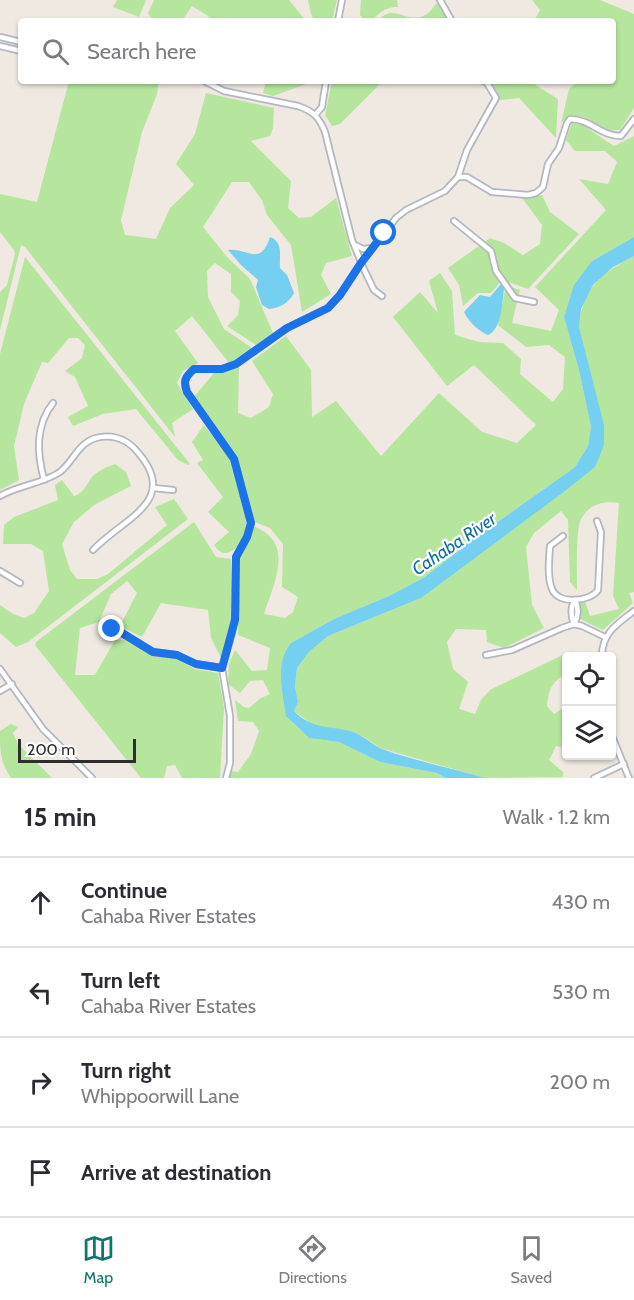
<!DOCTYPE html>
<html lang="en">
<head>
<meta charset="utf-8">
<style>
	body { margin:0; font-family:Cabin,sans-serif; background:#f7f7f7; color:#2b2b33 }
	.controls { position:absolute; right:18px; bottom:18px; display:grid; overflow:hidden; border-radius:6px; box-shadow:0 2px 4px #0004 }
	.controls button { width:54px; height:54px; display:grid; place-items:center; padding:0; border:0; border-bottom:2px solid #e1e1e2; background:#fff; color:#2b2b33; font:30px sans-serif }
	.scale { position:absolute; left:18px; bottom:15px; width:118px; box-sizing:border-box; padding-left:6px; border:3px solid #2e2e2e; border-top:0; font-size:16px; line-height:21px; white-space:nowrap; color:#2e2e2e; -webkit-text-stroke:4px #fff; paint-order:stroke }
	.stop { position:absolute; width:18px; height:18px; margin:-14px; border:4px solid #1a73e8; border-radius:50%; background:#fff }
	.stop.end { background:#1a73e8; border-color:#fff; box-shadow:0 2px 6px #0008 }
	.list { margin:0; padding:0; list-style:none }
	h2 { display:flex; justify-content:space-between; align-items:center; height:78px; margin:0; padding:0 24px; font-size:26px }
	h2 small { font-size:20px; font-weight:400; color:#7c7c81 }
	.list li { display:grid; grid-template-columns:39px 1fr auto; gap:18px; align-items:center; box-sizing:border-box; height:90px; padding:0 24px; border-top:2px solid #e1e1e2 }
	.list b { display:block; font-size:22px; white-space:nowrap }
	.list p { margin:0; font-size:20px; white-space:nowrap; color:#7c7c81 }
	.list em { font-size:20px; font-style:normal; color:#7c7c81 }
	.icon { flex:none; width:33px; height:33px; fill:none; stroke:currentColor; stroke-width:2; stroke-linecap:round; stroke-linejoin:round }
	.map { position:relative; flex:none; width:634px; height:778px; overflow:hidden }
	.search { position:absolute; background:#fff; box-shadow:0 2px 4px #0004; left:18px; right:18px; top:18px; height:66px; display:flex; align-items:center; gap:15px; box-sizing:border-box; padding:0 21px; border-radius:6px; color:#7c7c81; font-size:22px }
	.sheet { height:438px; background:#fff }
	nav { display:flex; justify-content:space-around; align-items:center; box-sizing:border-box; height:84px; border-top:2px solid #e1e1e2; background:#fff; font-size:16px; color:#7c7c81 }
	nav a { display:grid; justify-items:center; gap:3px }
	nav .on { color:#0f766e }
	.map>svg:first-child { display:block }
	.green { fill:#b6e59e }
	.water { fill:#75cff0 }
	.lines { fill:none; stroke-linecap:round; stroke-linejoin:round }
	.minor-casing { stroke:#b4b7c1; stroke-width:8 }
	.minor { stroke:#fff; stroke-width:4.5 }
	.route { stroke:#1a73e8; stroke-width:8 }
	.labels { text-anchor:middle; stroke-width:4.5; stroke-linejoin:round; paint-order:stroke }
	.water-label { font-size:18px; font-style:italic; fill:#0d6fa3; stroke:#fff }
</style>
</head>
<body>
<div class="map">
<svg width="634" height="778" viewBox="0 0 634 778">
	<rect width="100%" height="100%" fill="#efe9e1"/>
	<!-- green -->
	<g class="green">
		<path d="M117,0h29l-7,17 -26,-10z"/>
		<path d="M154,0h135l17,21h-90l-24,-15 -10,15h-28l-6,-8z"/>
		<path d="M308,0h29l-5,21h-17l-4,-7z"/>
		<path d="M361,0h36l1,7c-19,0 -17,10 -32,14l-6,-6z"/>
		<path d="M532,0h68l34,14v94l-14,22h-12l-24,-13 -15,-2 -8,8 8,-34 9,-8h35v-60h-79l6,-11z"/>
		<path d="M437,3l11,18h-70c17,-20 28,6 49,-7 4,-3 7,-8 10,-11z"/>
		<path d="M69,81h90l-2,13 -15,38 -21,88 4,15 31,4 14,-31 24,-23 -18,-21 19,-30 11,-41 68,15 -1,20 -3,8 -19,5 40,40 -3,27 11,10 12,-1 25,-19 16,58 -26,7 -5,12 10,19 -29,18 -11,-67 -24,-30 -5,-15 -13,-18h-17l-29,45 24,30 23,22 23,54 -17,12 -29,-19 11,-11 2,-14 -9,-9v-18l-16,-11 -8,8 1,26 16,32 28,19 -23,15 -37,-47 -17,15 23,32 -15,8 -6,12 16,26 -21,14 3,14 -150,-190 -4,-2 -21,85v-38l7,-7 8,-31 -1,-4 -14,-18v-38l37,8z"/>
		<path d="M266,81h49l-42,15 -10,-3z"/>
		<path d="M332,81h51l-43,43 -8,2 -7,-11z"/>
		<path d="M491,81h44l-1,3 24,15 -2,39 -37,-40 -19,2z"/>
		<path d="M572,123l9,1 33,22 20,-10v101l-42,24 -28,56 15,53 12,57 -3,19 -13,21 -104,74 -46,36 -36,19 -55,23 -43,24 1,79 17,16 30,4 41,20 57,11 9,5h-218l2,-7 8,1 13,-18 8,-23 -6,-9 -15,-1 -3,-21 9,7 5,1 12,-10 9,-4 -7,-14 -13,1 -10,12 -12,-9 1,-20 6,-14 17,21 15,-1 3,-22 -32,-13c0,-21 -4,-66 2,-83 3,-9 10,-17 13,-26 43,16 21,56 11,88l21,4 8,-6 5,-15 -16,-10 1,-43 -13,-16 -18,-7 -15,-62 -44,-61 21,-25 25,-6 -1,46 13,5 18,-11 4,-13 -21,-33 34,-25 25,34 1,47 24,-16 45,55 58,-63 43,39 35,11 19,-18 -62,-60 -27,21 -54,-69 27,-25 18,21 -9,-32 11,-8 12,18 3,44 24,7 24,1 18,16 -1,15 33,28 10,-13 2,-32 -16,-12 -23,2 -28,-22 8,-40 14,5 -8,33 39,8 8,-21 -24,-23 71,-77 -27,-31 29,5 9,-22 -12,-11h-30l-9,-11z"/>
		<path d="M542,195l8,17 29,22 -51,55 -26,-9 -11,13h-13l-15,13 -4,-21 -11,-17 42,-30 14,5 19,12 17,-11 2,-19 -20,-27z"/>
		<path d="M634,256v336l-5,1 4,10 -30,27 -23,-11v-14l2,-3 3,-1 5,15 29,-7 -6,-13 6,-93c-16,-3 -33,2 -39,19 -4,12 -3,53 -3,68l-7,-8 -2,-62 -7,-9 -27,22 -8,14 6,58 12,23 -40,20 -17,-6 -1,-12 -30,-1 -9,13 6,27 15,13 -9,27 16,5 6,-14 9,-10 81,-39 4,5h-9v18c-15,8 -17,16 -19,32l7,8 12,-8v42l-10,-2 -7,14 14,12v5l-78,1 -105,-30 -16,-11 -14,-6 -18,-1 -19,-5 -19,-14 4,-9 -3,-16 2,-18 12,-16 19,-16 93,-38 183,-153 -25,-118c3,-39 23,-54 55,-71z"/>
		<path d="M25,257l165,207 -2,1 -10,-5 -42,-51 -33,5 -30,12 -5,-9 20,-11 -13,-29 -10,-6 17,-13 3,-13 -7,-7h-9l-21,25 -6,-1 -18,42 -10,42 5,34 -19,10v-136z"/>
		<path d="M204,425c9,12 22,25 27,38 6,13 15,45 15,59 1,17 -18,45 -32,23l15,-13 -21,-20 15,-15 -26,-34 6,-3 -11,-18z"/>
		<path d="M115,464l11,8 5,14 -37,19 -20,17 -12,22 8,26 7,9h20l11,-5 59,-49 -12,-18 19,-8 14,20 -160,123 -12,5 -16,-14v-28l13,9 11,4 10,-5 15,-22 -6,-40 -12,-7h-28l1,-19 10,-8 44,-17 -3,-15 7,-5 12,16c10,-3 12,-11 18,-19 6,-6 14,-10 23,-13z"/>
		<path d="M194,522l22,35 15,2 1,30 -2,37 -9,32 -10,-20 -3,-28 -47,-7 -19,34 -22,-11 17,-33 -10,-12 -16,13 -12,28 -19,6 -5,47h20l20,-35h11l31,16 16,1 22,12 23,4 6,35 -4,70h-38l-7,-13 -8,1 -3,12h-23l-106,-133 1,-3z"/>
		<path d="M11,724l7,3 -5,6 5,11 34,34h-41c-11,-17 -11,-26 -11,-47z"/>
	</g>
	<!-- water -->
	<g class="water">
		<path d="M270,237c14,5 9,20 10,31l7,7 7,18c-5,10 -15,15 -25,16l-7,-4 -6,-18 2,-7 -17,-15 -13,-15c19,-3 32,18 42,-13z"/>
		<path d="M634,237v19l-21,11 -20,18 -12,24 -2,18 25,98v20l-9,22 -34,27 -140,104 -93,38 -19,16 -12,16 -2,18 3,16 -4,9c17,18 35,15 56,20 12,3 21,13 32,18 33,12 69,19 103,29h-39l-9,-5 -57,-11 -41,-20 -30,-4 -23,-22c-3,-24 -12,-52 5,-73l43,-24 55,-23 36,-19 46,-36 104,-74 13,-21 3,-19 -12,-57 -15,-53 10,-32 18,-24z"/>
		<path d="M501,284l3,5c-2,14 -2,40 -16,46 -11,-5 -19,-13 -24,-23l16,-17 10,2z"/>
	</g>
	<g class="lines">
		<defs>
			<g id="minor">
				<path d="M440,0l12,21"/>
				<path d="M338,21l4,-21"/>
				<path d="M0,37l21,5"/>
				<path d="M0,46l21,5"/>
				<path d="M204,81l20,10 74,15c15,5 21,11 27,26l27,108 9,22"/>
				<path d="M316,114l6,-7 4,-26"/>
				<path d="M458,177h9l25,15 36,3 8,-2 7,-6 5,-23 11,-16 8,-25 3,-4c21,0 30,17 51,17l13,-17"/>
				<path d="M454,221l37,30 5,20 19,27 19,4"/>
				<path d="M355,245l8,4 9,-1"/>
				<path d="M361,263l13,27 8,6"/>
				<path d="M44,480c-7,-27 -9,-54 9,-77"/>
				<path d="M154,488l19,2"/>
				<path d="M0,496c19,-11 42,-12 60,-24 13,-10 18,-29 36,-34 14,-4 28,0 38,10 49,52 -8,68 -41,102"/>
				<path d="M563,536l-13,10c-1,12 -3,32 2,43 6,16 38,13 46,1l3,-58 -4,-11"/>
				<path d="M0,571l20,12"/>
				<path d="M574,624c-3,-7 -4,-17 1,-24"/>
				<path d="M574,624c4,-7 5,-16 1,-24"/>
				<path d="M113,629l9,4 31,19 24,3 19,9 26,4"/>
				<path d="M486,655l26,-5 50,-22 12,-4 8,2 23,11"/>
				<path d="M602,656c0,-23 15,-32 32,-45"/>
				<path d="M0,669l43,60 49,49"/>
				<path d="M0,691l12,-7"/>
				<path d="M612,736l17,42"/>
				<path d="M226,778l4,-15v-47l-8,-48 10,-35 4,-23v-53l11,-20 4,-14 -17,-64 -47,-67c-4,-11 -2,-15 7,-23h28l14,-5 51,-36 41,-20 12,-13 21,-32 35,-45 10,-8 39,-19 13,-14 9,-27 29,-52 -9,-15 -4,-2"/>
				<path d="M594,778l30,-14"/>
			</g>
		</defs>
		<!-- minor casing -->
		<use href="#minor" class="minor-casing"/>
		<!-- minor -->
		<use href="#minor" class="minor"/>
	</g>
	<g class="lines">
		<!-- route -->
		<path class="route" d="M112,629l10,4 31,19 24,3 19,9 26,4 13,-48 1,-63 11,-20 4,-14 -17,-64 -47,-67c-4,-11 -2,-15 7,-23h28l14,-5 51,-36 41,-20 12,-13 21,-32 23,-30"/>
	</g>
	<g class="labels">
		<!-- water labels -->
		<g class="water-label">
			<text transform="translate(454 544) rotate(-34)" y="6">Cahaba River</text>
		</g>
	</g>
</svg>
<div class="controls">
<button><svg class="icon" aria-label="locate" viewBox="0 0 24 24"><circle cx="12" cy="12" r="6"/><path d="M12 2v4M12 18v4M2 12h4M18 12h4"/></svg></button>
<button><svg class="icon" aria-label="layers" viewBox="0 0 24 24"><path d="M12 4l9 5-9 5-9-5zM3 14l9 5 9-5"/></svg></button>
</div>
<div class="scale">200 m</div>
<div class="stop" style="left:384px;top:233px"></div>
<div class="stop end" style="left:112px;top:629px"></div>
<div class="search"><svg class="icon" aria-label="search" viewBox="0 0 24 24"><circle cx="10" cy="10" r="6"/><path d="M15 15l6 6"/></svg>Search here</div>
</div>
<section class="sheet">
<h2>15 min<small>Walk · 1.2 km</small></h2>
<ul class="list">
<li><svg class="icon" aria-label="ahead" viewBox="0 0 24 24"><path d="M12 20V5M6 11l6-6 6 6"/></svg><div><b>Continue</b><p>Cahaba River Estates</p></div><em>430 m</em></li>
<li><svg class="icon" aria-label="left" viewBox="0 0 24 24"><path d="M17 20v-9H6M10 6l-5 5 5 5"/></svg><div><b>Turn left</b><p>Cahaba River Estates</p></div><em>530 m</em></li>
<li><svg class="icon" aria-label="right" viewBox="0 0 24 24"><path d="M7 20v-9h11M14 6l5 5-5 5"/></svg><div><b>Turn right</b><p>Whippoorwill Lane</p></div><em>200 m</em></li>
<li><svg class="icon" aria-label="arrive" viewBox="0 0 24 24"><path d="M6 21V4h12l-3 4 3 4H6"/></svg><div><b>Arrive at destination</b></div></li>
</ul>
</section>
<nav>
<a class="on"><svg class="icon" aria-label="map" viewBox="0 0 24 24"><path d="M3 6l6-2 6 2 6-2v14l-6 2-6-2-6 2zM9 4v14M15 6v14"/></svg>Map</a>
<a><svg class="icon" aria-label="directions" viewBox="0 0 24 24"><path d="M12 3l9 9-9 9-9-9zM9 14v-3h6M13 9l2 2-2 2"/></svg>Directions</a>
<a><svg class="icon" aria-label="saved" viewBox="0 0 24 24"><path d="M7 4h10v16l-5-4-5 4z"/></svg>Saved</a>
</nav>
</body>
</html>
